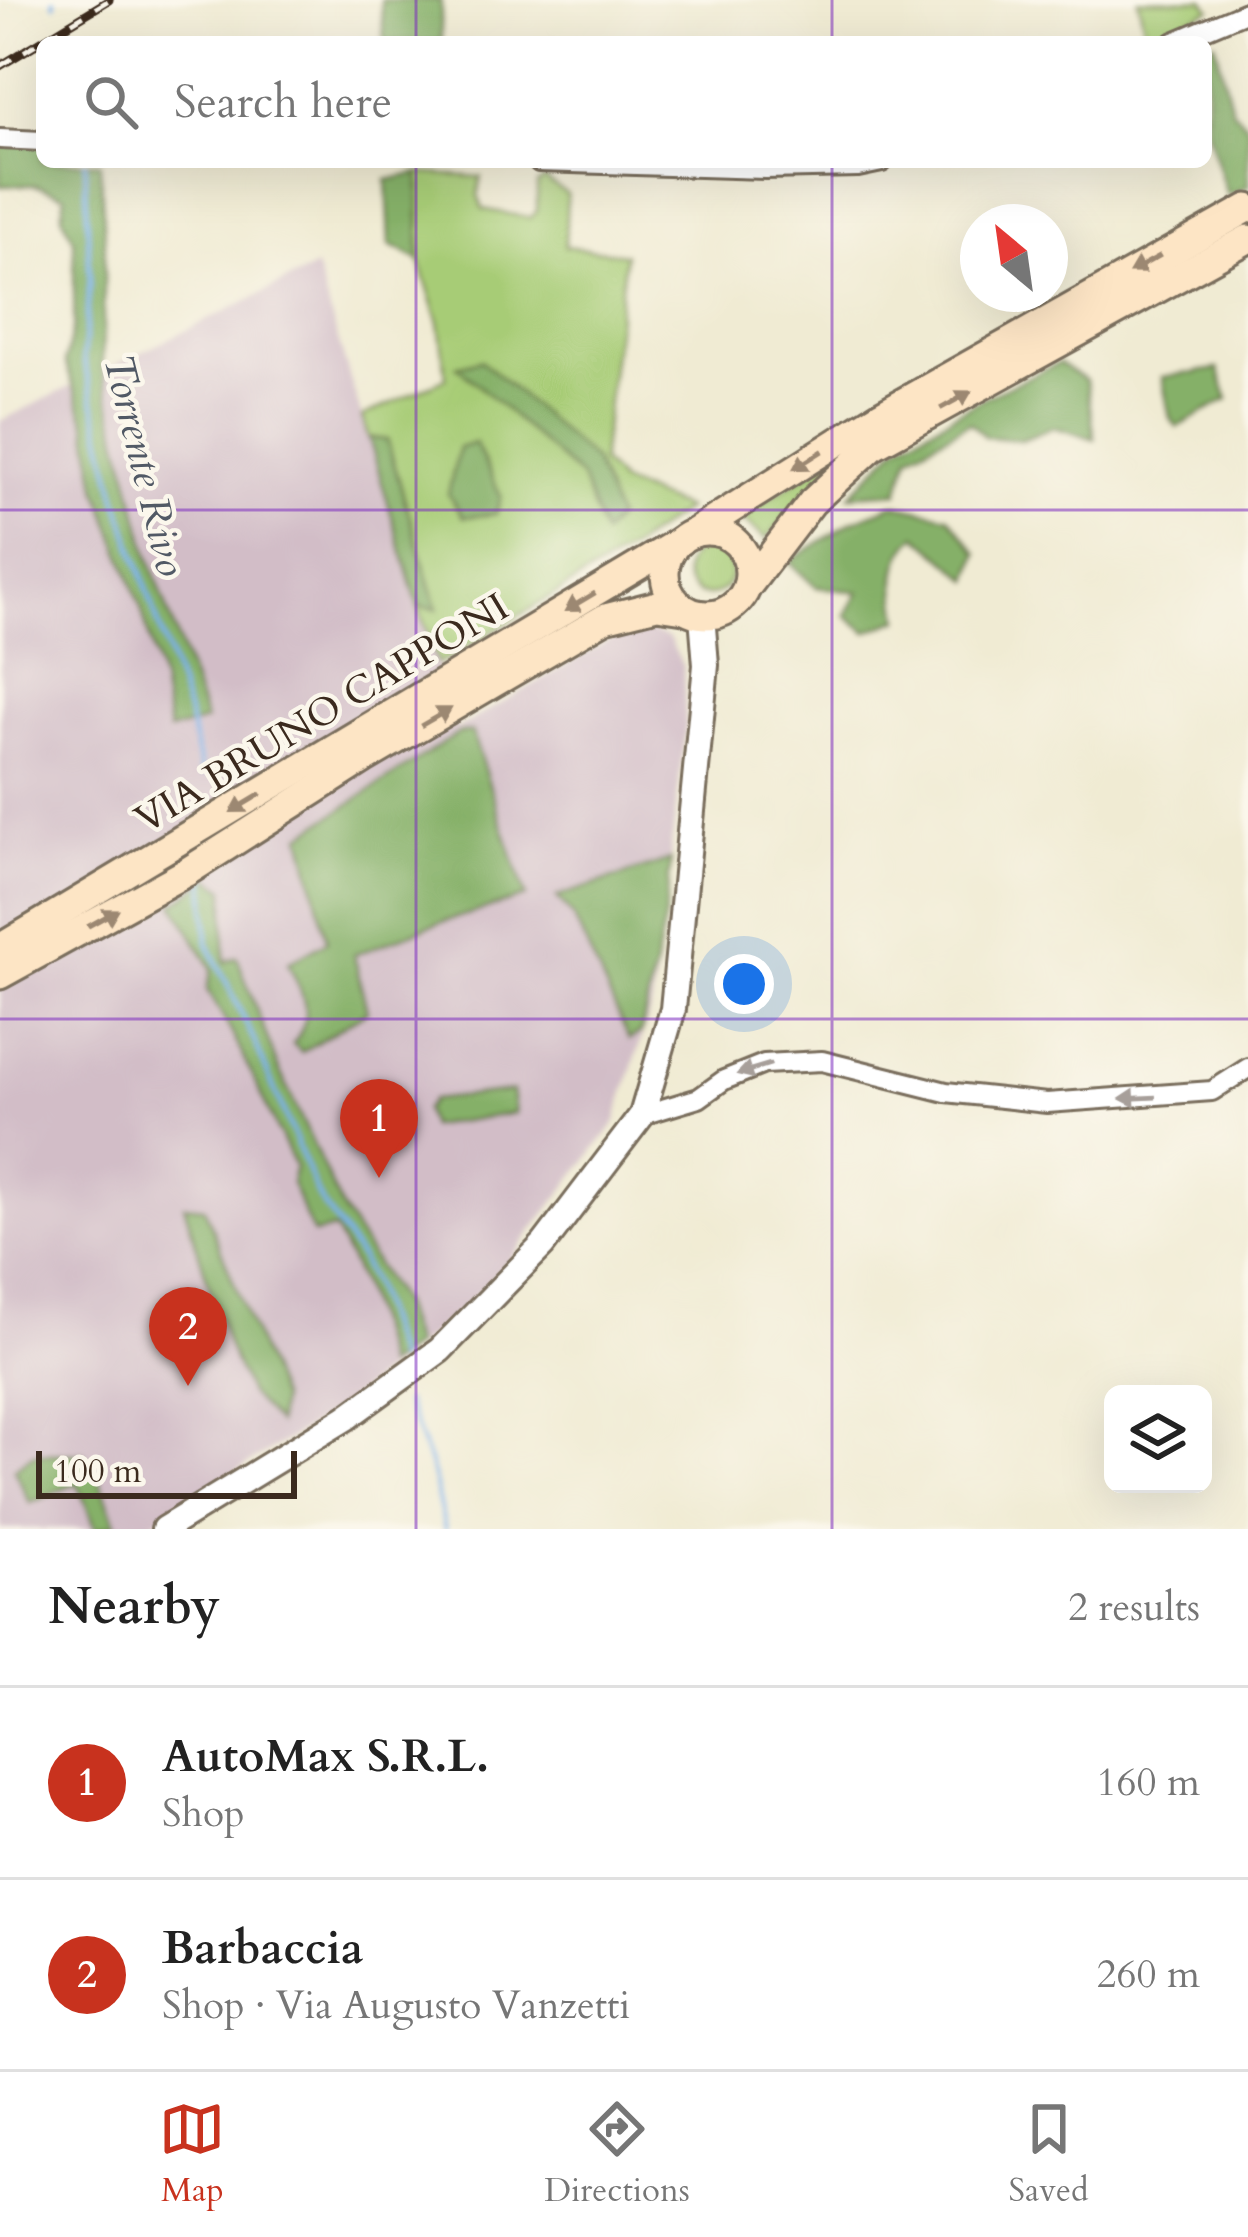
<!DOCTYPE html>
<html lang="en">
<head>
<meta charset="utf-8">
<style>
	body { margin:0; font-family:Cardo,serif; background:#f6f6f6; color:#222 }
	.controls { position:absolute; right:36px; bottom:36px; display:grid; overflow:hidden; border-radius:18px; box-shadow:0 12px 48px #0002 }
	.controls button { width:108px; height:108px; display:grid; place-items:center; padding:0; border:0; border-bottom:3px solid #e0e0e0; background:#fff; color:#222; font:60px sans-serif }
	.compass { position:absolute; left:960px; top:204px; width:108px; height:108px; border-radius:50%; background:#fff; box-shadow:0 12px 48px #0002; rotate:331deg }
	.scale { position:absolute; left:36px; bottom:30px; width:261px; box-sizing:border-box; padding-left:12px; border:6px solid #3b2a1e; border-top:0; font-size:33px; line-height:42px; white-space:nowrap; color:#3b2a1e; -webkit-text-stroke:9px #fbf7ec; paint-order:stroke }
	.you { position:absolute; left:744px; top:984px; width:42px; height:42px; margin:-30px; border:9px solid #fff; border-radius:50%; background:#1a73e8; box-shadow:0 0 0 18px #1a73e833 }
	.badge { display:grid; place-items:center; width:78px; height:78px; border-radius:50%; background:#c8321e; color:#fff; font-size:39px; font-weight:700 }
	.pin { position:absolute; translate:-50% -99px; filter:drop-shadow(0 3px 6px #0008) }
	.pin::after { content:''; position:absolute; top:63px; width:42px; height:36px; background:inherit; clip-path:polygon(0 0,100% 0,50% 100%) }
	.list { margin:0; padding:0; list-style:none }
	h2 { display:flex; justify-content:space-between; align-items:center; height:156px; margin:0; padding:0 48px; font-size:51px }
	h2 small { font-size:39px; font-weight:400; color:#767676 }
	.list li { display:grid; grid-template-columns:78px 1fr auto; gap:36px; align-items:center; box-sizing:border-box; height:192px; padding:0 48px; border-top:3px solid #e0e0e0 }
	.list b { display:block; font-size:45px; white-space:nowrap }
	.list p { margin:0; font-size:39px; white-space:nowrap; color:#767676 }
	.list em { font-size:39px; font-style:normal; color:#767676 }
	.icon { flex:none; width:66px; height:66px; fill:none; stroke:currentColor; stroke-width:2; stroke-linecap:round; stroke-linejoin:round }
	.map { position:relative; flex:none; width:1248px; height:1529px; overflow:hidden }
	.search { position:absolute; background:#fff; box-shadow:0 12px 48px #0002; left:36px; right:36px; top:36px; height:132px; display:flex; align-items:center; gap:30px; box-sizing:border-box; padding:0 42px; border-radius:18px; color:#767676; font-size:45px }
	.sheet { height:540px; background:#fff }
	nav { display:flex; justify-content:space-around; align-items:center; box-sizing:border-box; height:168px; border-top:3px solid #e0e0e0; background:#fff; font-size:33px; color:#767676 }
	nav a { display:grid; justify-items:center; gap:6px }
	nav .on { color:#c8321e }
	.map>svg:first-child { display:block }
	.industrial { fill:#d2bdc7 }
	.green { fill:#a7cc76; stroke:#717b4a; stroke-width:3 }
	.forest { fill:#85b067; stroke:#606d42; stroke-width:3 }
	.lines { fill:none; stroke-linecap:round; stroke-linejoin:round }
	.stream { stroke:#7ab1e9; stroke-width:4.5 }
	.minor-casing { stroke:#7a6e5d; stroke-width:24 }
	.tertiary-casing { stroke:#7a6e5d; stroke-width:30 }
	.secondary-casing { stroke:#7a6e5d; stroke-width:33 }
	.minor { stroke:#fff; stroke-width:18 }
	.tertiary { stroke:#fff; stroke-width:24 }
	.secondary { stroke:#fde5c5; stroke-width:27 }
	.rail-casing { stroke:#3b2a1e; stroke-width:9 }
	.rail { stroke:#fbf7ec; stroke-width:4.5; stroke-dasharray:14; stroke-linecap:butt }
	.oneway { fill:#9c8872 }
	.oneway2 { fill:#a79f9a }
	.grid { fill:none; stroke:#7b2cbf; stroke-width:3; stroke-opacity:0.55 }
	.labels { text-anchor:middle; stroke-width:9; stroke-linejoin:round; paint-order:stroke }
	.street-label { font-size:39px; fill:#3b2a1e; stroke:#fbf7ec }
	.water-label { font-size:42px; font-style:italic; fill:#515965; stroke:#fbf7ec }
</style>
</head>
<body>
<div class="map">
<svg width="1248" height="1529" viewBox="0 0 1248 1529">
	<rect width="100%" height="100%" fill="#fbf7ec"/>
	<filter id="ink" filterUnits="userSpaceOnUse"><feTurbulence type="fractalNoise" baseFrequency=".00833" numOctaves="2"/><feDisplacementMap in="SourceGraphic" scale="24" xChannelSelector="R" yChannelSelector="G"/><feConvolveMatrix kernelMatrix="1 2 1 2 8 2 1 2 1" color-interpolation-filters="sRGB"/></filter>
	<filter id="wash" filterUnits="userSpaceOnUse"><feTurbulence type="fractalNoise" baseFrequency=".004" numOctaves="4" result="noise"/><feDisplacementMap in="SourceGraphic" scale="48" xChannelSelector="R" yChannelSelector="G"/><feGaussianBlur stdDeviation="2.7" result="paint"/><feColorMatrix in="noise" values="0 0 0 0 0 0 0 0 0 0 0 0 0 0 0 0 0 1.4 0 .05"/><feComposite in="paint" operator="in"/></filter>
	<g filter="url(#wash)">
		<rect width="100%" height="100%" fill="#f0ebd3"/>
		<!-- industrial -->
		<path class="industrial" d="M316,267l141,462 177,-103 35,12 14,29 3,58 -34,279 -36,118 -105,137 -50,50 -58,49 -70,54 -191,117h-142v-1108z"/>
		<!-- green -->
		<g class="green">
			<path d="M1138,0h66l7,9 -64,31z"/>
			<path d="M419,173l62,4 -3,18 5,14 47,9 7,-7v-27l8,-5 22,15 -2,52 60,8 -24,208 20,21 65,26 -55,40 -193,115 -20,-58 19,2 -50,-168 -19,-3 -6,-20 84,-39 -7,-55 -20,-63z"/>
			<path d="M839,454l6,5 -79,80 -23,-19 -2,-4z"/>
			<circle cx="708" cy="572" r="23"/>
		</g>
		<!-- forest -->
		<g class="forest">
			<path d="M381,0h60v42h-57z"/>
			<path d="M1215,42l17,67 16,17v61l-21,8 -21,-68v-83z"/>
			<path d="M0,136l42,3v23h58l5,80 -3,127 47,188 57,164 -37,10 -8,-50 -20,-73 -44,-122 -10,-60 -22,-64 9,-39v-83l-12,-24 3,-21 -30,-10 -35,1z"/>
			<path d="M419,173v87l-29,-15 -3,-65z"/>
			<path d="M481,360l113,101 23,57 -14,17 -22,-57 -124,-112z"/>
			<path d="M1059,363l27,18 9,58 -42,-12 -31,13 -37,-3 -15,-15 -60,33 -12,37 -48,3 48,-49 89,-50z"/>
			<path d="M1218,369l10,30 -51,28 -7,-9 -8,-41z"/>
			<path d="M369,438l18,2 50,169 -19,-3z"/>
			<path d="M475,443l26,53 -5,18 -33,3 -15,-23 11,-46z"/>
			<path d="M893,504l56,12 29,37 -8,27 -53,-45c-26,25 -23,51 -17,84l-33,13 -21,-17 13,-23 -43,-5 -27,-25 62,-40z"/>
			<path d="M472,732l54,165 -97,29 -75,29 13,56 -65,41 -9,-8c23,-28 9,-51 -5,-81l39,-22 -25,-106 157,-102z"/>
			<path d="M671,860l-6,56 -24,117 -12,6 -56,-123 -16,-19z"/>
			<path d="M210,878l15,11v73l12,-5 40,108 37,81 28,63 59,95 13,42 -29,21c-10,-50 -26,-94 -51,-138l-21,5 -22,-51 4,-17c-31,-58 -52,-121 -88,-176l5,-21 -38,-65z"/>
			<path d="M512,1091l3,22 -85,13 -6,-16 8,-10z"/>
			<path d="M184,1205l20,2 76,193 -3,23 -28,-29 -21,-47z"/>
			<path d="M33,1454h51l16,26 16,44 -20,5 -19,-46 -47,20 -16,-34z"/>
		</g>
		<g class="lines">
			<!-- stream -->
			<g class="stream">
				<path d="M54,0l1,4"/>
				<path d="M85,162l5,119 -7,77 34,140 71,216 14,61"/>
				<path d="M204,872l4,71 45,95 67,162 39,56 15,32 23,73"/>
				<path d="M406,1402l24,62 15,65"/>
			</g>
		</g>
	</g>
	<g filter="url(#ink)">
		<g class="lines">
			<defs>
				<g id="minor">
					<path d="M1174,42l74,-31"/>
					<path d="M0,139l42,2"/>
					<path d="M539,162l226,7 93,-2 24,-5"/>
					<path d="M642,1115l57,-17 25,-18 40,-16 58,-3 124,31 101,11 165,-12 36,-23"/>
				</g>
				<path id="tertiary" d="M164,1529l182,-111 94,-68 103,-105 99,-130 31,-106 33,-344 -4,-50"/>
				<g id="secondary">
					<circle cx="707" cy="573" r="42"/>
					<path d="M692,534l190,-120 366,-206"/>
					<path d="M747,587l65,-85 62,-57 374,-206"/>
					<path d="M0,948l680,-407"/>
					<path d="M0,975l185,-102 179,-114 241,-141 52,-13 27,4"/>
				</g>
			</defs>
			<!-- minor casing -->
			<use href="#minor" class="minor-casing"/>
			<!-- tertiary casing -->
			<use href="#tertiary" class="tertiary-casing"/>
			<!-- secondary casing -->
			<use href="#secondary" class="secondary-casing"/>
			<!-- minor -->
			<use href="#minor" class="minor"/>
			<!-- tertiary -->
			<use href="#tertiary" class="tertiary"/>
			<!-- secondary -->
			<use href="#secondary" class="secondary"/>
			<defs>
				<path id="rail" d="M0,66l109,-66"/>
			</defs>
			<!-- rail casing -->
			<use href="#rail" class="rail-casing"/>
			<!-- rail -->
			<use href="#rail" class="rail"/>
		</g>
		<!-- one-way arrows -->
		<defs><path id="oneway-solid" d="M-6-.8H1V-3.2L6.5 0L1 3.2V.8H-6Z" transform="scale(3)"/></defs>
		<g class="oneway">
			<use href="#oneway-solid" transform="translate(1145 264) rotate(151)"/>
			<use href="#oneway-solid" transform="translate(956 400) rotate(-29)"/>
			<use href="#oneway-solid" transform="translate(808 460) rotate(148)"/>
			<use href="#oneway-solid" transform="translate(580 602) rotate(149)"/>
			<use href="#oneway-solid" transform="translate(436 717) rotate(-30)"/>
			<use href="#oneway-solid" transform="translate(246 803) rotate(149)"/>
			<use href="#oneway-solid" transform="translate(103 918) rotate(-29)"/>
		</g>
		<g class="oneway2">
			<use href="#oneway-solid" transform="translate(754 1069) rotate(163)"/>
			<use href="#oneway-solid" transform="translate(1138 1098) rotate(177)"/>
		</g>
	</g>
	<!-- grid -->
	<path class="grid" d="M416,0v42M832,0v42M416,162v1367M832,162v1367M0,510h1248M0,1019h1248"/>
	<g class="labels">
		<!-- street labels -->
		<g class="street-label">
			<text transform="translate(321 712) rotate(-31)" y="14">VIA BRUNO CAPPONI</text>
		</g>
		<!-- water labels -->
		<g class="water-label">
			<text transform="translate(146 465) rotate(76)" y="15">Torrente Rivo</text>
		</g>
	</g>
</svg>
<div class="controls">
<button><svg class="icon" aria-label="layers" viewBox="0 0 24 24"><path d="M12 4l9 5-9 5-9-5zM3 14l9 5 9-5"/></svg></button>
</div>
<svg class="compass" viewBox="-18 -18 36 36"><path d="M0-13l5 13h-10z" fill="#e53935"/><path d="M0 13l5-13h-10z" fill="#767676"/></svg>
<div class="scale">100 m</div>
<div class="you"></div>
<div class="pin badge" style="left:379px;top:1178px">1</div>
<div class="pin badge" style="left:188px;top:1386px">2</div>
<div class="search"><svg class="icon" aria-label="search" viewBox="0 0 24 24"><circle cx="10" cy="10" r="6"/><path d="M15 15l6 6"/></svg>Search here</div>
</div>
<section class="sheet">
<h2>Nearby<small>2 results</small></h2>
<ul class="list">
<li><span class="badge">1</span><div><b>AutoMax S.R.L.</b><p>Shop</p></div><em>160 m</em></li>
<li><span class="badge">2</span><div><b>Barbaccia</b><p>Shop · Via Augusto Vanzetti</p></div><em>260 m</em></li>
</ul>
</section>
<nav>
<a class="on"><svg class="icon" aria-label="map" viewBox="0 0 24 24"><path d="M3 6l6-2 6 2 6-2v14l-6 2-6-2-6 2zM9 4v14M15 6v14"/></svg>Map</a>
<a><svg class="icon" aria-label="directions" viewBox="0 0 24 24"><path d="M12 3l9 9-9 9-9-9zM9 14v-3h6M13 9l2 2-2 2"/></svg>Directions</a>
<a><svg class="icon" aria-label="saved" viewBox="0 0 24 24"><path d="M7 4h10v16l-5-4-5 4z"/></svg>Saved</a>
</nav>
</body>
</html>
